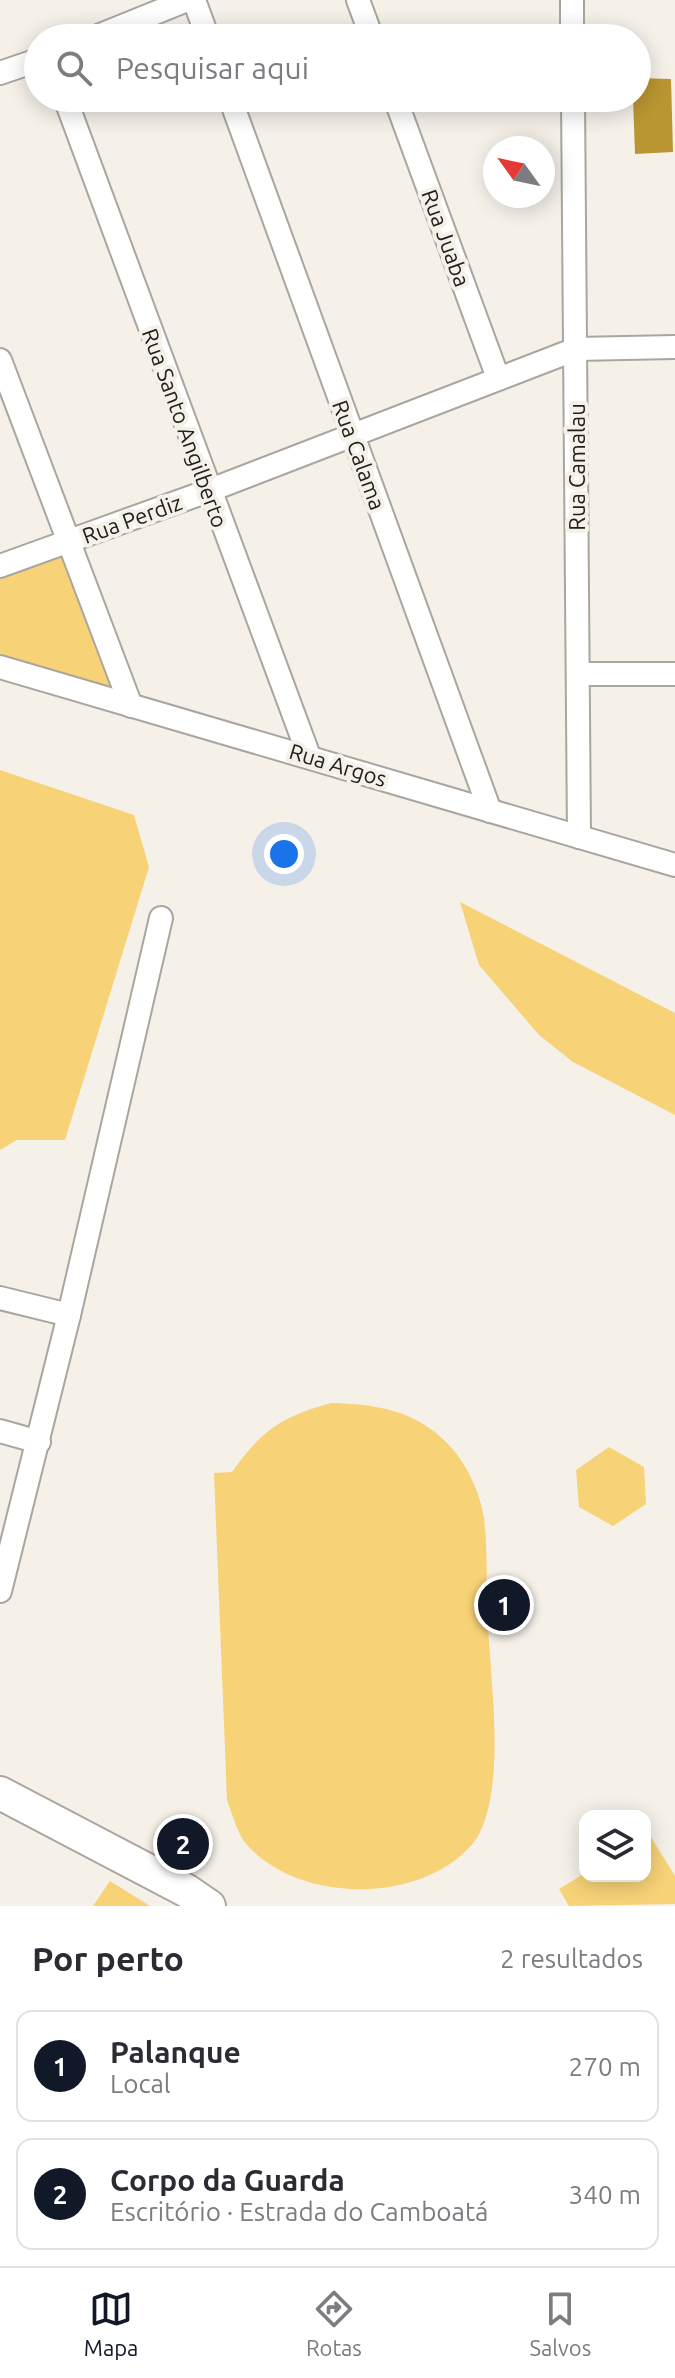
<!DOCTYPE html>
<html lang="pt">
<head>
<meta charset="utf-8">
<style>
	body { margin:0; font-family:Ubuntu,sans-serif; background:#f2f2f3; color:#2b2b33 }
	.controls { position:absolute; right:24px; bottom:24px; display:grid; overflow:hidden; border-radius:16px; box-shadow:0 4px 20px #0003 }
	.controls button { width:72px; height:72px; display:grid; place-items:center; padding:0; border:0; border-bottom:2px solid #e1e1e2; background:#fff; color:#2b2b33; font:40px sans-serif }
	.compass { position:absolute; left:483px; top:136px; width:72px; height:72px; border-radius:50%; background:#fff; box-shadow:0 4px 20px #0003; rotate:303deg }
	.you { position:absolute; left:284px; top:854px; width:28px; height:28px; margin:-20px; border:6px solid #fff; border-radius:50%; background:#1a73e8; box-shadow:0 0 0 12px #1a73e833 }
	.badge { display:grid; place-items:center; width:52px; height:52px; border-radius:50%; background:#111827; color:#fff; font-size:26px; font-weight:700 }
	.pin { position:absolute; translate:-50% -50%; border:4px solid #fff; box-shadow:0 2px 8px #0006 }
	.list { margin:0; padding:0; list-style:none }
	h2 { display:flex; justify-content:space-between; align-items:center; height:104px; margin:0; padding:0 32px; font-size:34px }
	h2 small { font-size:26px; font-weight:400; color:#7c7c81 }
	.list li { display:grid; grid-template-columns:52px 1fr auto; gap:24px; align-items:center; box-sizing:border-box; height:112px; margin:0 16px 16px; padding:0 16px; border:2px solid #e1e1e2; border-radius:16px }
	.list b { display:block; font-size:30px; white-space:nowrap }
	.list p { margin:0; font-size:26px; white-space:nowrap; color:#7c7c81 }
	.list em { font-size:26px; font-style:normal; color:#7c7c81 }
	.icon { flex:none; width:44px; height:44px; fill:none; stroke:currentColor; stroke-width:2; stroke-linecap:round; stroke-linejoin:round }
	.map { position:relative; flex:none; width:675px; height:1906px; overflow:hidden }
	.search { position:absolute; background:#fff; box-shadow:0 4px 20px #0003; left:24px; right:24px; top:24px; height:88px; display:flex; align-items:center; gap:20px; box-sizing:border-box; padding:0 28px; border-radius:44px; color:#7c7c81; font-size:30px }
	.sheet { height:360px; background:#fff }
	nav { display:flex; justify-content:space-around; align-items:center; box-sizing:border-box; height:112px; border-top:2px solid #e1e1e2; background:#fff; font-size:22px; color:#7c7c81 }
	nav a { display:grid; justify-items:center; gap:4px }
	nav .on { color:#111827 }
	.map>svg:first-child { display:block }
	.green { fill:#f7d277 }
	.water { fill:#ba9632 }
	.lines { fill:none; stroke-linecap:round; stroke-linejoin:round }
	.minor-casing { stroke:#aaa69e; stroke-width:26 }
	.secondary-casing { stroke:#aaa69e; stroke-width:36 }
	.minor { stroke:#fff; stroke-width:22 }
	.secondary { stroke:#fff; stroke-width:32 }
	.labels { text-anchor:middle; stroke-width:8; stroke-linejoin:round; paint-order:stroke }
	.street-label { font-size:22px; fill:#21201d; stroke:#f5f1e9 }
</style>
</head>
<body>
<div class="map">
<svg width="675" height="1906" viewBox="0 0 675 1906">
	<rect width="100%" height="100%" fill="#f5f1e9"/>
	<!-- green -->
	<g class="green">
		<path d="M62,554l66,145 -128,-43v-78z"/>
		<path d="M0,770l134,45 15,52 -84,273h-48l-17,10z"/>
		<path d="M460,902l215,111v102l-102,-53 -34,-27 -60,-70z"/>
		<path d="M331,1403c44,1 84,7 116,40 19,19 33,49 37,75 4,34 2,70 4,104 2,58 19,164 -11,216 -49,68 -183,68 -234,2 -7,-12 -11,-27 -16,-40l-13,-327 18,-1c30,-42 49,-55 99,-69z"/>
		<path d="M609,1447l35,20 2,37 -33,22 -34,-19 -3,-37z"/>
		<path d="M649,1834l26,42v28l-106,2 -10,-17 26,-16 60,3v-40z"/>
		<path d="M110,1881l40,25h-57z"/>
	</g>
	<!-- water -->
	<path class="water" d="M637,78l34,1 2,73 -38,2 -2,-56h4z"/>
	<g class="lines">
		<defs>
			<g id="minor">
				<path d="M194,0l14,38"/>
				<path d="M358,0l14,38"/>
				<path d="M572,0v38"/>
				<path d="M93,38l94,-38"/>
				<path d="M0,73l38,-13"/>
				<path d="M65,98l244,658"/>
				<path d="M230,98l260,713"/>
				<path d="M395,98l103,280"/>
				<path d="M573,98l6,739"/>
				<path d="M0,360l131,346"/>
				<path d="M0,566l208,-75 368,-142 99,-2"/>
				<path d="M0,667l675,198"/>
				<path d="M578,674h97"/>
				<path d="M0,1298l69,17"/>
				<path d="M0,1431l39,11"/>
				<path d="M0,1591l69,-276 92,-397"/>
			</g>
			<path id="secondary" d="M0,1793l187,98 22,15"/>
		</defs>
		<!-- minor casing -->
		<use href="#minor" class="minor-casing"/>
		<!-- secondary casing -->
		<use href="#secondary" class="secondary-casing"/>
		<!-- minor -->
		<use href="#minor" class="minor"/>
		<!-- secondary -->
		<use href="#secondary" class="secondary"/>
	</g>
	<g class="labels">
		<!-- street labels -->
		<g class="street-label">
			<text transform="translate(446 238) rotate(70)" y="8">Rua Juaba</text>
			<text transform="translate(185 428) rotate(70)" y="8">Rua Santo Angilberto</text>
			<text transform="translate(359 455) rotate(70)" y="8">Rua Calama</text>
			<text transform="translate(577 467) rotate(-90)" y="8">Rua Camalau</text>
			<text transform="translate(132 519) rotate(-20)" y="8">Rua Perdiz</text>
			<text transform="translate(338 765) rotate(17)" y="8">Rua Argos</text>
		</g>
	</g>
</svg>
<div class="controls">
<button><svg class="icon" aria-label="layers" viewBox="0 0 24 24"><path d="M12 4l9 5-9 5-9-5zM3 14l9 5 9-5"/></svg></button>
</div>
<svg class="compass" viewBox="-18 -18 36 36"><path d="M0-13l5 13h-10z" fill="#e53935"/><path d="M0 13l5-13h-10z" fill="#7c7c81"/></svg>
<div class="you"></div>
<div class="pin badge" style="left:504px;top:1605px">1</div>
<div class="pin badge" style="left:183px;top:1844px">2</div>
<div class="search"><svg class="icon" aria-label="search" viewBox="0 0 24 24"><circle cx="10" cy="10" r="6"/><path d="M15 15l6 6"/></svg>Pesquisar aqui</div>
</div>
<section class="sheet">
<h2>Por perto<small>2 resultados</small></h2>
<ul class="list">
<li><span class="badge">1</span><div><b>Palanque</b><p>Local</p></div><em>270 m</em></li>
<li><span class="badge">2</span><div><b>Corpo da Guarda</b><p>Escritório · Estrada do Camboatá</p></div><em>340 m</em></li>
</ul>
</section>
<nav>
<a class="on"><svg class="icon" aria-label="map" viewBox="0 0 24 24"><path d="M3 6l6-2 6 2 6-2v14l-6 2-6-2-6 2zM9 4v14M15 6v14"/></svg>Mapa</a>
<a><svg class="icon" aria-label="directions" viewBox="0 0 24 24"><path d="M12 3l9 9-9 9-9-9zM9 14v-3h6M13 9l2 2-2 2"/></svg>Rotas</a>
<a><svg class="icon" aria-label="saved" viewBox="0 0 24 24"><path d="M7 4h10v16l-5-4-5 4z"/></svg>Salvos</a>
</nav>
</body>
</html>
